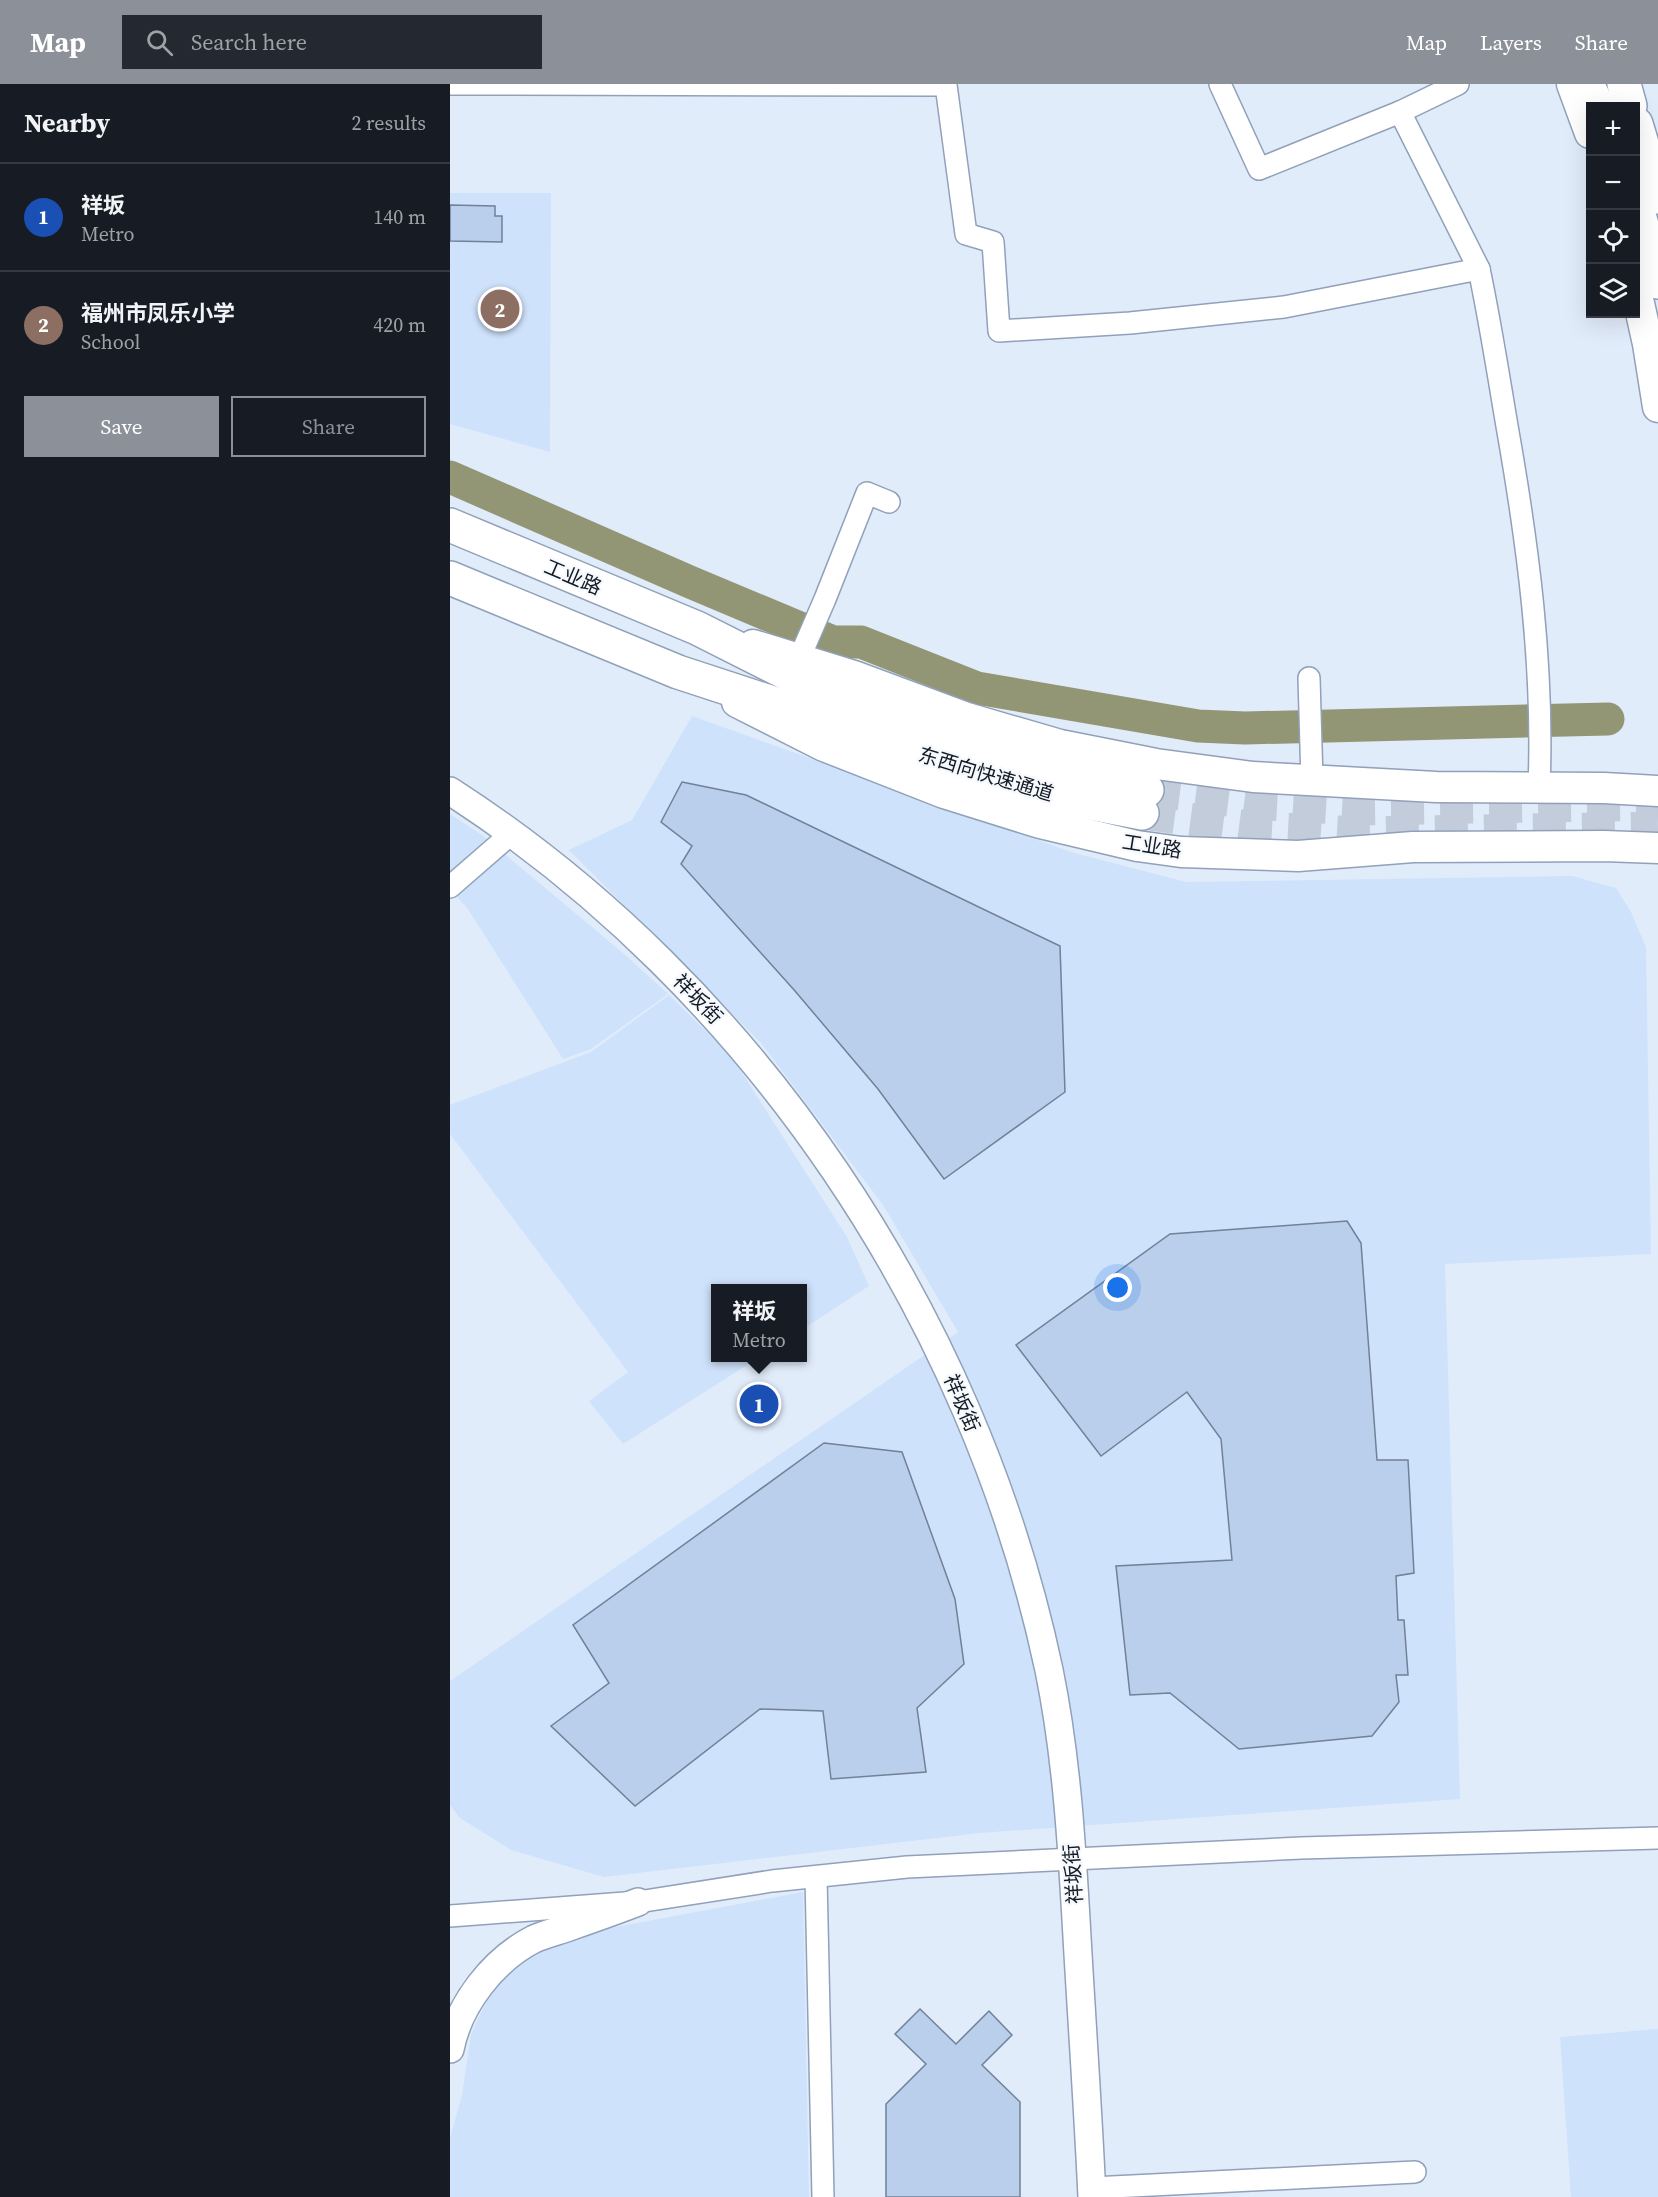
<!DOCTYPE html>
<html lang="en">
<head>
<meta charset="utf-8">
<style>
	body { margin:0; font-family:"Source Serif 4","Noto Sans SC",serif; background:#242831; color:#f1f3f6 }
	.controls { position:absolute; right:18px; top:18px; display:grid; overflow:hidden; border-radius:0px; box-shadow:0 6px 24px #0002 }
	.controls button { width:54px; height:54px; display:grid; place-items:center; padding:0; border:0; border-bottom:2px solid #363941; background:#171b24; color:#f1f3f6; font:30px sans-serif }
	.you { position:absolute; left:668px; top:1204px; width:21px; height:21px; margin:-15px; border:4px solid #fff; border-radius:50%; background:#1a73e8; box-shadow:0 0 0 9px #1a73e833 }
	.badge { display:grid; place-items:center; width:39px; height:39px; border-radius:50%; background:#8c9099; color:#fff; font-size:20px; font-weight:700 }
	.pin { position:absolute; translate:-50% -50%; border:3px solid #fff; box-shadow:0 2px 6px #0006 }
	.popup { position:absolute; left:261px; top:1200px; width:96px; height:78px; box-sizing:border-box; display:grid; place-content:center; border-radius:0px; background:#171b24; filter:drop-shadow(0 2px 4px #0005); font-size:20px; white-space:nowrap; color:#9ea1a6 }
	.popup b { font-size:22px; color:#f1f3f6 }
	.popup::after { content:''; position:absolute; left:50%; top:100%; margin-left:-12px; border:12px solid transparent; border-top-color:#171b24 }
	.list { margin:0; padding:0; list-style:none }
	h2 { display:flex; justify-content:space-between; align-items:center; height:78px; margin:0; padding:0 24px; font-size:26px }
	h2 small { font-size:20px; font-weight:400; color:#9ea1a6 }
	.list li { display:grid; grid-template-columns:39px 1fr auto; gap:18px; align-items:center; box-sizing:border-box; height:108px; padding:0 24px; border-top:2px solid #363941 }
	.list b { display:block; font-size:22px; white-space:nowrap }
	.list p { margin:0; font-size:20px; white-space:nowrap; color:#9ea1a6 }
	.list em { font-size:20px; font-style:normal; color:#9ea1a6 }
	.actions { display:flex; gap:12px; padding:18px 24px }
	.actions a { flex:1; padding:14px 0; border:2px solid #8c9099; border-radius:0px; text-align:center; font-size:21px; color:#8c9099 }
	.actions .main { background:#8c9099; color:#fff }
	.icon { flex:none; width:33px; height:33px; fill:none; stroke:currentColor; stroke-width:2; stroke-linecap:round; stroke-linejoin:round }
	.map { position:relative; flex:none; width:1208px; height:2113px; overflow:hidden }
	header { display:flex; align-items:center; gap:36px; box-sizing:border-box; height:84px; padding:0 30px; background:#8c9099; color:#fff }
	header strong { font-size:28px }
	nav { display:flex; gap:33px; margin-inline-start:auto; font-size:21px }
	.search { width:420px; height:54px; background:#242831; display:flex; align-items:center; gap:15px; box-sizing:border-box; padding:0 21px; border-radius:0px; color:#9ea1a6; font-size:22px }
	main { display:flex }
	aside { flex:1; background:#171b24 }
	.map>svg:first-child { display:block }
	.built { fill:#cfe2fb }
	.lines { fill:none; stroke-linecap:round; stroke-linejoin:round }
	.river { stroke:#939675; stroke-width:33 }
	.building { fill:#b9cfec; stroke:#708198; stroke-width:1.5 }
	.trunk-tunnel { stroke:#c2ccda; stroke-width:33; stroke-dasharray:33 16; stroke-linecap:butt }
	.minor-casing { stroke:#90a1b9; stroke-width:24 }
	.tertiary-casing { stroke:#90a1b9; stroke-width:30 }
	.secondary-casing { stroke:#90a1b9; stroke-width:33 }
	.trunk-casing { stroke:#90a1b9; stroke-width:36 }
	.minor { stroke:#fff; stroke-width:21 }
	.tertiary { stroke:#fff; stroke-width:27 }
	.secondary { stroke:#fff; stroke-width:30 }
	.trunk { stroke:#fff; stroke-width:33 }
	.labels { text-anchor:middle; stroke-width:4.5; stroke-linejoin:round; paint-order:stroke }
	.street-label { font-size:20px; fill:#131a22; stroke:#f5f9fe }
</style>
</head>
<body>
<header>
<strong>Map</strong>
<div class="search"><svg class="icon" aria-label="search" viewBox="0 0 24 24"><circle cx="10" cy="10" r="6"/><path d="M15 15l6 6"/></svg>Search here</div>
<nav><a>Map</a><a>Layers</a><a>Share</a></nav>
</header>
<main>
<aside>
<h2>Nearby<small>2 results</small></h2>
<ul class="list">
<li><span class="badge" style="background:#1a4fb4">1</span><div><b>祥坂</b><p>Metro</p></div><em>140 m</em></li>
<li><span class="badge" style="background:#8d6e63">2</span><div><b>福州市凤乐小学</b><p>School</p></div><em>420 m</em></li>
</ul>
<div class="actions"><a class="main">Save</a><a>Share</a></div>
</aside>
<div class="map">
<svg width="1208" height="2113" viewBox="0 0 1208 2113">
	<rect width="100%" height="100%" fill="#e1ecfb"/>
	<!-- built -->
	<g class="built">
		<path d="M0,109h101l-1,259 -100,-28z"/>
		<path d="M242,632l379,136 115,30 386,-6 44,12 15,24 15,35 5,307 -206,10 15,535 -480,34 -376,44 -93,-27 -51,-32 -10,-13v-124l508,-349 -75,-127 -122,-162 -192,-193 63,-30z"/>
		<path d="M0,730l32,21 141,118 45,41 -77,55 -28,10 -95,-150 -18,-20z"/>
		<path d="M219,911l61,59 117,183 22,49 -66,43 -1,-41h-86v70h42l-135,86 -34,-43 39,-29 -178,-238v-29l141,-53z"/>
		<path d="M353,1808l6,305h-359v-59l12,-43 9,-61 16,-34 32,-41 70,-27z"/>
		<path d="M1208,1945v168h-87l-11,-160z"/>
	</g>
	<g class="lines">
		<!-- river -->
		<path class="river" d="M0,393l240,105 143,60h28l116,46 221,38 47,2 363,-9"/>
	</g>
	<!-- building -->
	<g class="building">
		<path d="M0,121l45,1v10h7v26l-52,-1z"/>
		<path d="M232,698l64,13 314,151 5,146 -121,87 -66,-90 -83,-98 -114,-127 11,-18 -31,-24z"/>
		<path d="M897,1137l14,22 16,217h31l6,113 -18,3 2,44h6l4,55h-12l3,27 -27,34 -133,13 -69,-56 -40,2 -14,-129 116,-6 -11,-121 -34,-47 -86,64 -85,-111 154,-111z"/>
		<path d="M374,1359l78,9 53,147 9,65 -47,44 9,64 -95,7 -8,-68 -63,-2 -125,97 -84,-80 58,-43 -36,-58z"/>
		<path d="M470,1925l36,35 33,-33 23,24 -30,30 38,37v95h-134v-93l40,-40 -31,-30z"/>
	</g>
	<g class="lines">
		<!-- trunk-tunnel -->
		<g class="trunk-tunnel">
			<path d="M697,706l104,13 106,6 301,-5"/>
			<path d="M692,729l107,14 108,6 301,-5"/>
		</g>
		<defs>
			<g id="minor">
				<path d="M0,0l496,1 20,149 27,8 6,89 131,-8 154,-16 195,-38c11,52 19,104 28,157 21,119 37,240 32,361"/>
				<path d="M770,0l39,85 141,-57"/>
				<path d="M1008,0l-58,28 79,157"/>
				<path d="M349,575l26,-60 42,-106 22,9"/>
				<path d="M859,594l3,103"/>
				<path d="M0,803l62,-54"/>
				<path d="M366,1793l7,320"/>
				<path d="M0,1832l188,-14 134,-21 135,-14 394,-19 357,-10"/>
				<path d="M642,2104l323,-16"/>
			</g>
			<g id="tertiary">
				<path d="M0,707c304,196 524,525 599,879 18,88 23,178 28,267 5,87 11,173 15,260"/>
				<path d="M0,1965c9,-45 43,-89 84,-110 11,-5 24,-8 35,-12 23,-8 46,-16 69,-25"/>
			</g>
			<g id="secondary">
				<path d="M1122,0l18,49"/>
				<path d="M1186,206l12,54 10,63"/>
				<path d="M303,561l101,31 113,42 93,27 96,19 97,13 183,10 168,1 54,3"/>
				<path d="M287,618l87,44 120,47 96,30 97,23 44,6 117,4 115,-9 191,-1 54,2"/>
			</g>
			<g id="trunk">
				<path d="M1137,0l11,22"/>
				<path d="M1174,0l6,22"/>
				<path d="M1186,40l22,73"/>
				<path d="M1186,120l22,78"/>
				<path d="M0,441l247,103 147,74 116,42 95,27 92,19"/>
				<path d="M0,494l228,94 156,51 118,43 97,29 93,18"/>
			</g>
		</defs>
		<!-- minor casing -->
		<use href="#minor" class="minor-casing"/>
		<!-- tertiary casing -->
		<use href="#tertiary" class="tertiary-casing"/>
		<!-- secondary casing -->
		<use href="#secondary" class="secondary-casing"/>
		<!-- trunk casing -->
		<use href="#trunk" class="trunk-casing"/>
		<!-- minor -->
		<use href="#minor" class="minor"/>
		<!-- tertiary -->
		<use href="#tertiary" class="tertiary"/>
		<!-- secondary -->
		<use href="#secondary" class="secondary"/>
		<!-- trunk -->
		<use href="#trunk" class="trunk"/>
	</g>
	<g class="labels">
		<!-- street labels -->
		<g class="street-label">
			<text transform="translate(123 493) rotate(23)" y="7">工业路</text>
			<text transform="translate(536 690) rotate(17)" y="7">东西向快速通道</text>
			<text transform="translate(702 762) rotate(9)" y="7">工业路</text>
			<text transform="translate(248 915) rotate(46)" y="7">祥坂街</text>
			<text transform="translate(512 1319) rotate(67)" y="7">祥坂街</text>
			<text transform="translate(623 1790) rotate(-94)" y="7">祥坂街</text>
		</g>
	</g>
</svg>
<div class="controls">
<button>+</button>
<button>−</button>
<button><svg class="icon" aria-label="locate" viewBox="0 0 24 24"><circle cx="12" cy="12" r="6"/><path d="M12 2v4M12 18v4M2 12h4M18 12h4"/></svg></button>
<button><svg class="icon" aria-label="layers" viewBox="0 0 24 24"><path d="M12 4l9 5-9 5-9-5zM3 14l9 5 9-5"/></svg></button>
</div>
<div class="you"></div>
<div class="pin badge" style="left:309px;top:1320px;background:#1a4fb4">1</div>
<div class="popup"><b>祥坂</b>Metro</div>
<div class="pin badge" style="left:50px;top:225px;background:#8d6e63">2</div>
</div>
</main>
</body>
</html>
